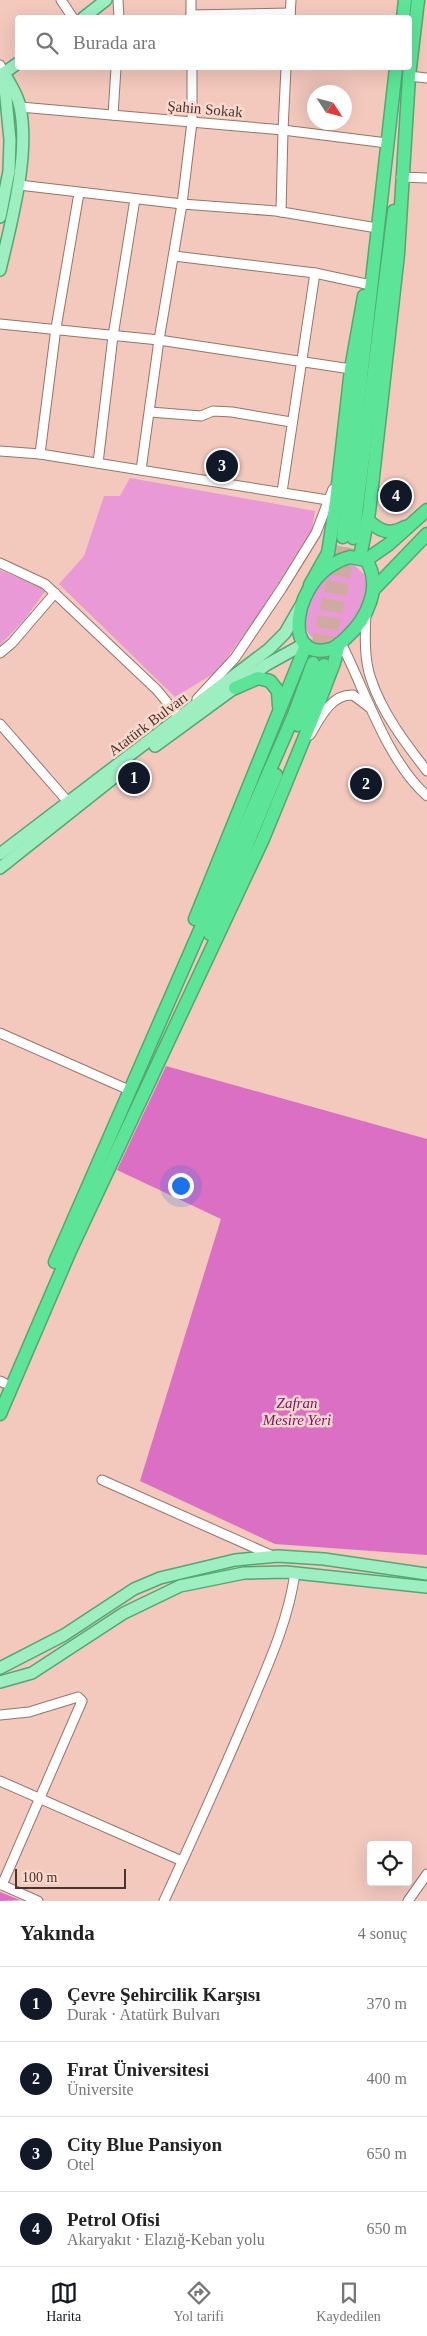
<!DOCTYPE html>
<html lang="tr">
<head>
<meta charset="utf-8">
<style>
	body { margin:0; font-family:Georgia,serif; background:#f6f6f6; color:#222 }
	.controls { position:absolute; right:15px; bottom:15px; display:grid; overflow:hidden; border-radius:5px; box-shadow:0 5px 20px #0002 }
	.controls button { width:45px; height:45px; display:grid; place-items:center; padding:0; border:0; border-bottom:1px solid #e0e0e0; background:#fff; color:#222; font:25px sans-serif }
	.compass { position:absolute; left:307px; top:85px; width:45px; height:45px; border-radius:50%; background:#fff; box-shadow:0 5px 20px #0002; rotate:126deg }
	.scale { position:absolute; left:15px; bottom:12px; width:111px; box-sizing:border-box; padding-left:5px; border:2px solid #453430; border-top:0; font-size:14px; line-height:18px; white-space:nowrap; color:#453430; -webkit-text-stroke:4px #fbd8ce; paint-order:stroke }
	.you { position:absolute; left:180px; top:1185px; width:18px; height:18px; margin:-12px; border:4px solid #fff; border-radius:50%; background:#1a73e8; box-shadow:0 0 0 8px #1a73e833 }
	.badge { display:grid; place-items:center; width:32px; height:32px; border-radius:50%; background:#111827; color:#fff; font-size:16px; font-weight:700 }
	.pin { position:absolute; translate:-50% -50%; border:2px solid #fff; box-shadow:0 1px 5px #0006 }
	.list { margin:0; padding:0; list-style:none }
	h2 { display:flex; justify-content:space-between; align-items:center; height:65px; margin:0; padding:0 20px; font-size:21px }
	h2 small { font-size:16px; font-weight:400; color:#767676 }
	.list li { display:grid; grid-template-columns:32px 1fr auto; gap:15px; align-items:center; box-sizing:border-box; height:75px; padding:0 20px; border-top:1px solid #e0e0e0 }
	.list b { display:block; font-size:19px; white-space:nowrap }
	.list p { margin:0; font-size:16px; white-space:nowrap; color:#767676 }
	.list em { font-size:16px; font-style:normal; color:#767676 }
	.icon { flex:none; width:28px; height:28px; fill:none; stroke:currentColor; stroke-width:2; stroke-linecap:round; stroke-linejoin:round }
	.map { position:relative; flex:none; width:427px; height:1901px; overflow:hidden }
	.search { position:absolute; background:#fff; box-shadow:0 5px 20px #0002; left:15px; right:15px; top:15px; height:55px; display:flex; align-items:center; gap:12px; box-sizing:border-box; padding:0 18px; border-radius:5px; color:#767676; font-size:19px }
	.sheet { height:365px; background:#fff }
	nav { display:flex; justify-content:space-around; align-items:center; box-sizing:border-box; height:70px; border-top:1px solid #e0e0e0; background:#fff; font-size:14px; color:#767676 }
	nav a { display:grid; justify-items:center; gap:2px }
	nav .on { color:#111827 }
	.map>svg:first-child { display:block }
	.green { fill:#e999d5 }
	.forest { fill:#db6fc4 }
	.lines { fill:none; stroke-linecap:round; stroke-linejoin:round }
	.highway-tunnel { stroke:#d0aaa1; stroke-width:12; stroke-dasharray:12 6; stroke-linecap:butt }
	.minor-casing { stroke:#997368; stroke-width:11 }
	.major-casing { stroke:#54a674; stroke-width:14 }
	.highway-casing { stroke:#54a674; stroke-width:15 }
	.minor { stroke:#fff; stroke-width:9 }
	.major { stroke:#9defc2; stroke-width:11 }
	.highway { stroke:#5ce499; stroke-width:12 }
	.labels { text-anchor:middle; stroke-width:5; stroke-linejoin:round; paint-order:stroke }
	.street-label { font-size:15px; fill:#453430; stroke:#fbd8ce }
	.park-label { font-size:15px; font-style:italic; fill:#781568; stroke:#fbd8ce }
</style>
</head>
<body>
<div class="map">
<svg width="427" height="1901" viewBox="0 0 427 1901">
	<rect width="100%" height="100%" fill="#f3c8bd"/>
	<!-- green -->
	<g class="green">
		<path d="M130,478l185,33 -3,18 -52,83 -42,59 -43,26 -116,-113 25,-28 20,-60h16z"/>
		<path d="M344,564l10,1 13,12c-1,24 -1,26 -15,46 -11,15 -40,30 -47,2 -6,-25 19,-50 39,-61z"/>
		<path d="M0,570l46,20 -21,29 -25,26z"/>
	</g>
	<!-- forest -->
	<g class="forest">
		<path d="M166,1066l261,73v416l-152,-11 -135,-63 81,-262 -104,-49z"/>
		<path d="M0,1892l20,8 -20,1z"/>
	</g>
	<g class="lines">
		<!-- highway-tunnel -->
		<g class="highway-tunnel">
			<path d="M313,663l30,-126"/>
			<path d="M324,665l29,-127"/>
		</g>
		<defs>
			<g id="minor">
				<path d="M61,0l12,18"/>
				<path d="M118,0l1,18"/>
				<path d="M191,0v18"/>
				<path d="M191,15l99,-2"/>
				<path d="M290,17l1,-17"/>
				<path d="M0,65l4,8 -4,2"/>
				<path d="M409,76l18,2"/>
				<path d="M20,107l263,23 104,13"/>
				<path d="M113,115l3,-47"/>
				<path d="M401,177l26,1"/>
				<path d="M19,185l163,19 94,7 95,16"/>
				<path d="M281,212l2,-82 3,-62"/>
				<path d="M174,256l141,17 51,11"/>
				<path d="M0,324l159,16 192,29"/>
				<path d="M150,412l51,4 12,-5 19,1 59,10"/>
				<path d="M0,451l40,3 294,47"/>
				<path d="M40,454l16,-126 23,-135"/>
				<path d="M98,463l15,-127 22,-137"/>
				<path d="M141,470l18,-130 23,-136 10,-82v-54"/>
				<path d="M282,492l33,-219"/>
				<path d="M0,563l45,21 112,106 23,28 3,-4"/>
				<path d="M366,614c-1,20 -2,46 5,65 11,34 35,65 56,92"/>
				<path d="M341,643c25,49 45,116 86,153"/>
				<path d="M0,653l12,-10 43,-50"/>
				<path d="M197,699l38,-41 47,-70 34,-55 17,-44"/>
				<path d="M0,724l69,79"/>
				<path d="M310,735c10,-17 21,-41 43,-40l16,12"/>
				<path d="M0,1033l129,57"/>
				<path d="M0,1381l4,2"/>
				<path d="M102,1480l171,76"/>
				<path d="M0,1715l29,-3 49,-15 4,4 -80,184"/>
				<path d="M0,1781l182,80"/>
				<path d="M0,1884l38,17"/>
				<path d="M164,1901c29,-63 58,-127 85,-191 19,-45 39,-88 46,-137"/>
				<path d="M408,1901l19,-27"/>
			</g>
			<g id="major">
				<path d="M83,18l23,-18"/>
				<path d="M4,73l14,-10"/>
				<path d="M0,217l9,-46 1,-31 -6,-63"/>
				<path d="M0,270c11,-47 30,-115 20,-163 -2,-12 -10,-23 -16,-34"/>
				<path d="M155,746l111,-81 38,-21"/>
				<path d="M0,854l269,-205 16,-16 15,-26"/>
				<path d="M0,868l126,-100"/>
				<path d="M0,1668l64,-33 70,-46 26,-11 75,-18 43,-4 46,3 103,15"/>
				<path d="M0,1682l32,-9 92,-60 56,-27 64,-13 42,-1 141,15"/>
			</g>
			<g id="highway">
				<path d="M403,18l2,-18"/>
				<path d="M368,520c11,11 22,16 37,7"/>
				<path d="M343,537l53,-469"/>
				<path d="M353,538l41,-327"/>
				<path d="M350,557l16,3c17,26 1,59 -20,78 -4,4 -10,9 -15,11 -36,10 -37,-27 -27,-50 9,-21 24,-36 46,-42z"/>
				<path d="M360,557l9,-45 29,-258 11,-178 9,-76"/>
				<path d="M366,560l23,-16 38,-34"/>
				<path d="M310,585l18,-32 8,-51 15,-133 13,-73"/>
				<path d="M374,589l53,-55"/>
				<path d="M235,688l23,-10 12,3 8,10 1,15"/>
				<path d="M298,725l26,-60"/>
				<path d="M195,919l111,-274"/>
				<path d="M210,934l66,-159"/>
				<path d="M55,1262l238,-545 20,-54"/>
				<path d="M0,1414l70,-163 193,-412 56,-137 15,-39 5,-19"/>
			</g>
		</defs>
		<!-- minor casing -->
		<use href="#minor" class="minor-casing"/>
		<!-- major casing -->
		<use href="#major" class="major-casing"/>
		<!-- highway casing -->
		<use href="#highway" class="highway-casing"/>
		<!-- minor -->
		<use href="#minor" class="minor"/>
		<!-- major -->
		<use href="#major" class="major"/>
		<!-- highway -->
		<use href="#highway" class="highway"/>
	</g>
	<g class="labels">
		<!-- street labels -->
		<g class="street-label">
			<text transform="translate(205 109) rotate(5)" y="5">Şahin Sokak</text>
			<text transform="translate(148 724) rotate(-37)" y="5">Atatürk Bulvarı</text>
		</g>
		<!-- park labels -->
		<g class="park-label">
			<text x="297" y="1408">Zafran<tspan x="297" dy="17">Mesire Yeri</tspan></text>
		</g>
	</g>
</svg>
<div class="controls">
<button><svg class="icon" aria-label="locate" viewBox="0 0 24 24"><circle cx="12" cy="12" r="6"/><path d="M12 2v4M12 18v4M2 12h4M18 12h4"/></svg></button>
</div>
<svg class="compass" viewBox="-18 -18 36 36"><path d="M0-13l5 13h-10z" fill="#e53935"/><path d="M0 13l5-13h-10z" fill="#767676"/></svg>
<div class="scale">100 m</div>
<div class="you"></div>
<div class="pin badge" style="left:134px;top:778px">1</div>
<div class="pin badge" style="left:366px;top:784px">2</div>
<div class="pin badge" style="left:222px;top:466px">3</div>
<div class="pin badge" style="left:396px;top:496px">4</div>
<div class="search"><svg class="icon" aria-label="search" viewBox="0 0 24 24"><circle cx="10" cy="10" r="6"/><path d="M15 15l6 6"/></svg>Burada ara</div>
</div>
<section class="sheet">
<h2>Yakında<small>4 sonuç</small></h2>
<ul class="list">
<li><span class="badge">1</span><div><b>Çevre Şehircilik Karşısı</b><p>Durak · Atatürk Bulvarı</p></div><em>370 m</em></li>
<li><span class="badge">2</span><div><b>Fırat Üniversitesi</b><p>Üniversite</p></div><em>400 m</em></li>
<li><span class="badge">3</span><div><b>City Blue Pansiyon</b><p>Otel</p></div><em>650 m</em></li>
<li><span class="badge">4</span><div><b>Petrol Ofisi</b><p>Akaryakıt · Elazığ-Keban yolu</p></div><em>650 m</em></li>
</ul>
</section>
<nav>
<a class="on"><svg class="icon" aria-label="map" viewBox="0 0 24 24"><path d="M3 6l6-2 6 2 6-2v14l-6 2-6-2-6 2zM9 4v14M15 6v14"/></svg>Harita</a>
<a><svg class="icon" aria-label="directions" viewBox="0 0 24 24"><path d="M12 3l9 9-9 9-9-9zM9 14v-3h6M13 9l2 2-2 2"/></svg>Yol tarifi</a>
<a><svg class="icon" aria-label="saved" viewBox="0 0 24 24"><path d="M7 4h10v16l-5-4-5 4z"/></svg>Kaydedilen</a>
</nav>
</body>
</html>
